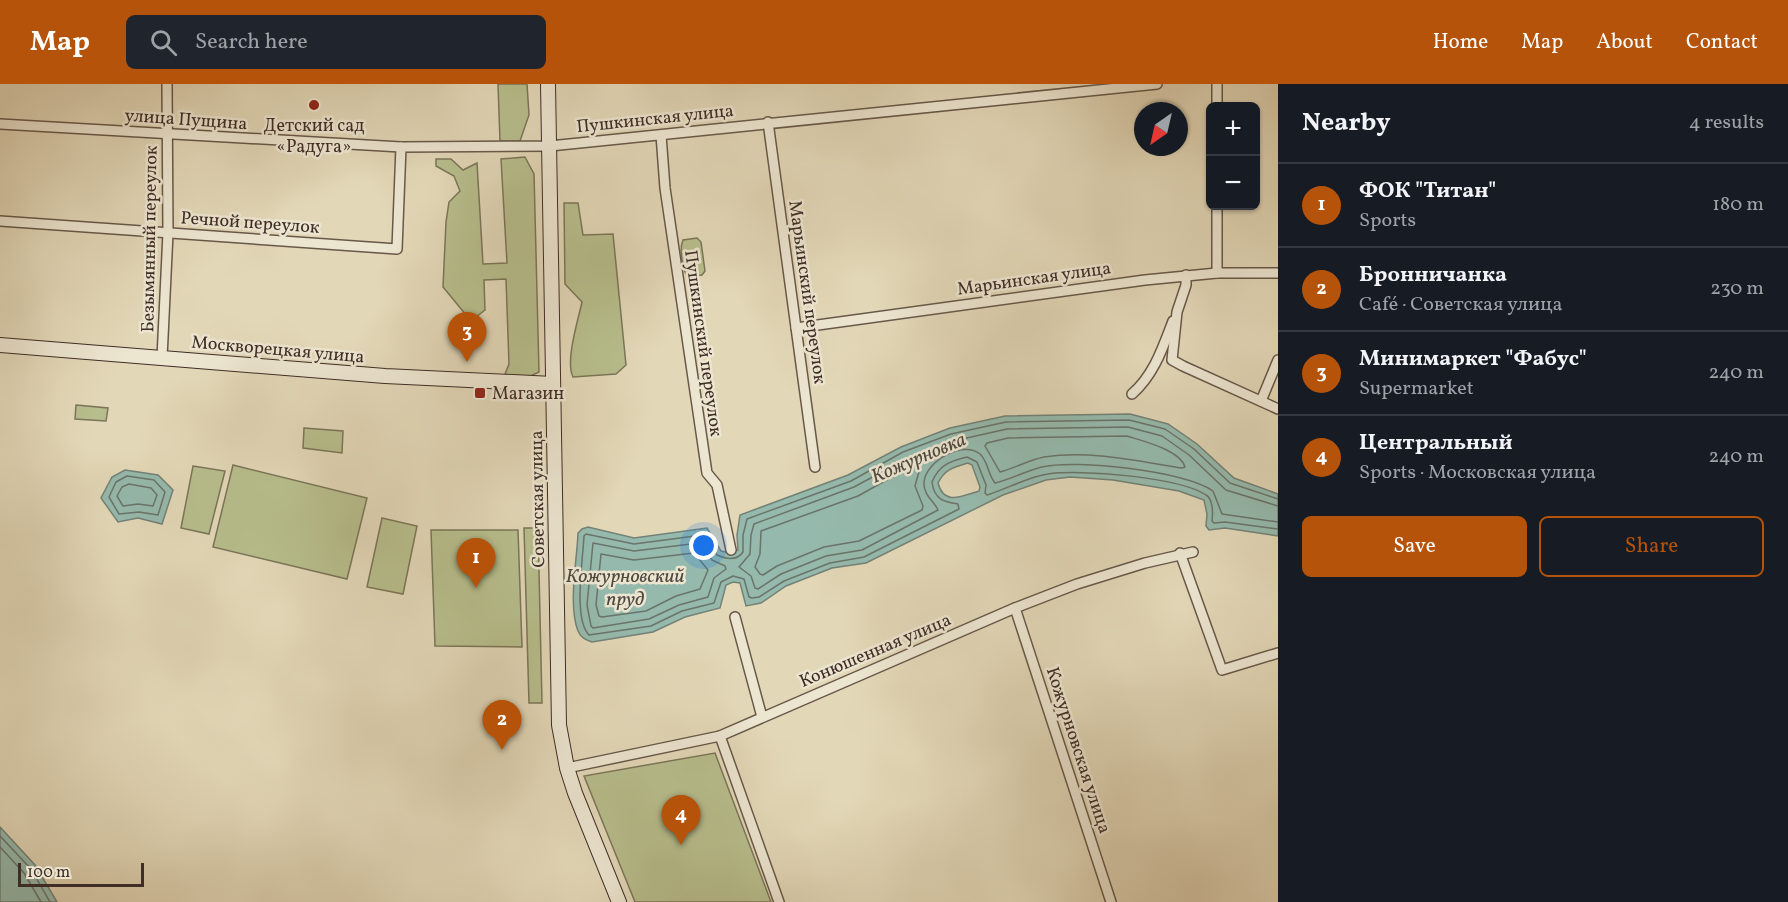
<!DOCTYPE html>
<html lang="en">
<head>
<meta charset="utf-8">
<style>
	body { margin:0; font-family:Vollkorn,serif; background:#20242c; color:#f1f3f6 }
	.controls { position:absolute; right:18px; top:18px; display:grid; overflow:hidden; border-radius:9px; box-shadow:0 2px 4px #0004 }
	.controls button { width:54px; height:54px; display:grid; place-items:center; padding:0; border:0; border-bottom:2px solid #363941; background:#171b24; color:#f1f3f6; font:30px sans-serif }
	.compass { position:absolute; left:1134px; top:18px; width:54px; height:54px; border-radius:50%; background:#171b24; box-shadow:0 2px 4px #0004; rotate:214deg }
	.scale { position:absolute; left:18px; bottom:15px; width:126px; box-sizing:border-box; padding-left:6px; border:3px solid #3f2d26; border-top:0; font-size:16px; line-height:21px; white-space:nowrap; color:#3f2d26; -webkit-text-stroke:4px #ece5d0; paint-order:stroke }
	.you { position:absolute; left:704px; top:462px; width:21px; height:21px; margin:-15px; border:4px solid #fff; border-radius:50%; background:#1a73e8; box-shadow:0 0 0 9px #1a73e833 }
	.badge { display:grid; place-items:center; width:39px; height:39px; border-radius:50%; background:#b45309; color:#fff; font-size:20px; font-weight:700 }
	.pin { position:absolute; translate:-50% -50px; filter:drop-shadow(0 2px 3px #0008) }
	.pin::after { content:''; position:absolute; top:32px; width:21px; height:18px; background:inherit; clip-path:polygon(0 0,100% 0,50% 100%) }
	.list { margin:0; padding:0; list-style:none }
	h2 { display:flex; justify-content:space-between; align-items:center; height:78px; margin:0; padding:0 24px; font-size:26px }
	h2 small { font-size:20px; font-weight:400; color:#9ea1a6 }
	.list li { display:grid; grid-template-columns:39px 1fr auto; gap:18px; align-items:center; box-sizing:border-box; height:84px; padding:0 24px; border-top:2px solid #363941 }
	.list b { display:block; font-size:22px; white-space:nowrap }
	.list p { margin:0; font-size:20px; white-space:nowrap; color:#9ea1a6 }
	.list em { font-size:20px; font-style:normal; color:#9ea1a6 }
	.actions { display:flex; gap:12px; padding:18px 24px }
	.actions a { flex:1; padding:14px 0; border:2px solid #b45309; border-radius:9px; text-align:center; font-size:21px; color:#b45309 }
	.actions .main { background:#b45309; color:#fff }
	.icon { flex:none; width:33px; height:33px; fill:none; stroke:currentColor; stroke-width:2; stroke-linecap:round; stroke-linejoin:round }
	.map { position:relative; flex:none; width:1278px; height:818px; overflow:hidden }
	header { display:flex; align-items:center; gap:36px; box-sizing:border-box; height:84px; padding:0 30px; background:#b45309; color:#fff }
	header strong { font-size:28px }
	nav { display:flex; gap:33px; margin-inline-start:auto; font-size:21px }
	.search { width:420px; height:54px; background:#20242c; display:flex; align-items:center; gap:15px; box-sizing:border-box; padding:0 21px; border-radius:9px; color:#9ea1a6; font-size:22px }
	main { display:flex }
	aside { flex:1; background:#171b24 }
	.map>svg:first-child { display:block }
	.green { fill:#b7bd8c; stroke:#7b7559; stroke-width:1.5 }
	.water { fill:#95baad; stroke:#738277; stroke-width:1.5; fill-rule:evenodd }
	.lines { fill:none; stroke-linecap:round; stroke-linejoin:round }
	.shore { stroke:#6a746a; stroke-width:1.5 }
	.street-casing { stroke:#68584a; stroke-width:12 }
	.secondary-casing { stroke:#3f2d26; stroke-width:16 }
	.street { stroke:#ece5d0; stroke-width:9 }
	.secondary { stroke:#ece5d0; stroke-width:14 }
	.poi-dot { fill:#8f2418; stroke:#ece5d0; stroke-width:2 }
	.labels { text-anchor:middle; stroke-width:5; stroke-linejoin:round; paint-order:stroke }
	.street-label { font-size:18px; fill:#3f2d26; stroke:#ece5d0 }
	.poi-label { font-size:18px; fill:#3f2d26; stroke:#ece5d0 }
	.water-label { font-size:20px; font-style:italic; fill:#504941; stroke:#ece5d0 }
</style>
</head>
<body>
<header>
<strong>Map</strong>
<div class="search"><svg class="icon" aria-label="search" viewBox="0 0 24 24"><circle cx="10" cy="10" r="6"/><path d="M15 15l6 6"/></svg>Search here</div>
<nav><a>Home</a><a>Map</a><a>About</a><a>Contact</a></nav>
</header>
<main>
<div class="map">
<svg width="1278" height="818" viewBox="0 0 1278 818">
	<rect width="100%" height="100%" fill="#e2d7b7"/>
	<filter id="stains"><feTurbulence type="fractalNoise" baseFrequency=".00333" numOctaves="4"/><feColorMatrix values="0 0 0 0 .2 0 0 0 0 .09 0 0 0 0 .02 0 0 0 .5 -.17"/></filter>
	<radialGradient id="worn" r=".72"><stop offset=".6" stop-color="#630" stop-opacity="0"/><stop offset="1" stop-color="#630" stop-opacity=".3"/></radialGradient>
	<!-- green -->
	<g class="green">
		<path d="M498,0h29l2,31 -9,26h-20z"/>
		<path d="M525,73l9,17 5,198 -15,7 -19,-5 4,-10 -3,-85 -22,1 1,30 -14,11 -28,-34 3,-65 3,-20 11,-11 -6,-15 -18,-10v-7h15l12,11 14,-7 6,101 24,-1 -6,-104z"/>
		<path d="M564,119h14l5,32 30,-1 13,131 -10,9 -43,3c-8,-15 5,-57 9,-75l-17,-18z"/>
		<path d="M697,154l4,4 4,29 -3,4 -14,2c-6,-7 -9,-28 -5,-37z"/>
		<path d="M76,321l32,3 -2,13 -31,-2z"/>
		<path d="M304,344l39,3 -1,22 -39,-5z"/>
		<path d="M233,381l134,33 -20,81 -134,-32z"/>
		<path d="M193,382l32,5 -16,63 -28,-6z"/>
		<path d="M382,434l35,8 -14,68 -36,-7z"/>
		<path d="M524,444h14l4,175h-13z"/>
		<path d="M431,446h87l4,117 -87,-1z"/>
		<path d="M715,669l56,149h-136l-51,-126z"/>
	</g>
	<!-- water -->
	<g class="water">
		<path d="M1130,330l38,10 29,20 37,34 44,16v42l-53,-8 -16,2 -3,-4 1,-12 -3,-14 -25,-9 -66,-11 -43,-3 -24,3 -43,15 -137,68 -34,5 -46,18 -25,17 -15,3 -6,-23 -7,-1 -7,3 -6,23 -35,9 -32,15 -61,10c-6,-2 -11,-4 -14,-11 -10,-26 -1,-70 0,-98l4,-4 6,-2 46,11 73,-10 14,23 9,2 8,-3 -1,-15 3,-20 108,-40 53,-28 49,-19 55,-12zM968,379l4,2 8,22 -1,4c-17,5 -35,15 -41,-8 7,-14 16,-16 30,-20z"/>
		<path d="M125,386l33,5 15,15 -11,34 -24,-6 -20,4 -17,-24 11,-21z"/>
		<path d="M0,743l35,38 22,37h-57z"/>
	</g>
	<g class="lines">
		<!-- shore -->
		<g class="shore">
			<path d="M1127,352c16,5 53,14 58,31l-3,1c-45,-7 -92,-18 -138,-11 -15,3 -29,11 -44,15l-15,-26 2,-3 21,-5z"/>
			<path d="M918,381l2,3 -5,18 8,20 -1,4 -63,31 -35,6 -47,19 -14,9 -3,-1 -5,-7 5,-13 1,-23 97,-35 52,-29z"/>
			<path d="M127,392l27,4 11,12 -7,23 -19,-3 -20,2 -10,-17 7,-15z"/>
			<path d="M129,400l22,4 6,7 -4,11 -15,-2 -15,2 -6,-10 5,-9z"/>
			<path d="M1278,415l-48,-16 -36,-34 -29,-20 -36,-9 -123,2 -55,12 -48,18 -52,29 -104,38 -4,16v17c-6,9 -17,7 -26,3l-14,-20 -69,9 -48,-10 -2,2c-1,23 -11,83 5,99l62,-9 31,-15 32,-8 7,-21 12,-6 11,3 5,18 3,1 7,-1 25,-16 46,-18 34,-6 95,-48 -1,-5c-15,-2 -24,-5 -26,-22 7,-17 18,-21 35,-25l10,5 9,23 -1,8 2,2c20,-6 40,-18 61,-21 32,-5 131,3 158,21 7,4 7,18 6,26l2,2 11,-1 53,7"/>
			<path d="M1278,422l-52,-16 -37,-35 -27,-19 -34,-9 -121,2 -54,12 -47,18 -52,28 -100,37 -3,11 -1,19 -11,13 12,9 4,12 3,1 23,-15 45,-18 36,-6 76,-40c-4,-9 -15,-15 -14,-28 2,-21 39,-42 56,-28 8,7 8,21 15,29 16,-4 31,-12 47,-16 34,-8 144,4 171,24l9,23 56,8"/>
			<path d="M593,459l41,8 65,-8 13,17 13,6 1,3 -12,9 -6,19 -29,8 -30,14 -56,9 -2,-2 -4,-21z"/>
			<path d="M694,469l14,17 -8,19 -24,7 -30,15 -44,6 -3,-1 -3,-11 5,-51 33,6z"/>
			<path d="M0,752l31,33 19,33"/>
			<path d="M0,763l24,26 17,29"/>
		</g>
		<defs>
			<g id="street">
				<path d="M1217,0v22"/>
				<path d="M768,38l47,345"/>
				<path d="M0,40l401,23 149,-1 607,-62"/>
				<path d="M661,51l4,53 42,285 10,12 14,65"/>
				<path d="M1217,122v67"/>
				<path d="M0,137l397,28 4,-102"/>
				<path d="M1186,191v10l-9,27 -5,48 11,6 95,43"/>
				<path d="M796,244l349,-48 72,-7h61"/>
				<path d="M162,274l6,-125 -1,-149"/>
				<path d="M1132,310c22,-19 31,-47 41,-73"/>
				<path d="M1261,317l17,-41"/>
				<path d="M1180,469l42,117 56,-17"/>
				<path d="M1015,524l96,294"/>
				<path d="M735,533l27,100"/>
				<path d="M720,652l59,166"/>
				<path d="M567,684l153,-32 295,-128 62,-24 68,-21 48,-11"/>
			</g>
			<g id="secondary">
				<path d="M548,0l11,641 8,43 8,25 44,109"/>
				<path d="M0,261l385,31 168,8"/>
			</g>
		</defs>
		<!-- street casing -->
		<use href="#street" class="street-casing"/>
		<!-- secondary casing -->
		<use href="#secondary" class="secondary-casing"/>
		<!-- street -->
		<use href="#street" class="street"/>
		<!-- secondary -->
		<use href="#secondary" class="secondary"/>
	</g>
	<!-- markers -->
	<g class="poi-dot">
		<circle cx="314" cy="21" r="6"/>
		<rect x="474" y="303" width="12" height="12" rx="3"/>
	</g>
	<g class="labels">
		<!-- street labels -->
		<g class="street-label">
			<text transform="translate(655 34) rotate(-6)" y="6">Пушкинская улица</text>
			<text transform="translate(186 35) rotate(4)" y="6">улица Пущина</text>
			<text transform="translate(250 138) rotate(4)" y="6">Речной переулок</text>
			<text transform="translate(149 155) rotate(-89)" y="6">Безымянный переулок</text>
			<text transform="translate(1034 194) rotate(-8)" y="6">Марьинская улица</text>
			<text transform="translate(808 208) rotate(82)" y="6">Марьинский переулок</text>
			<text transform="translate(704 259) rotate(82)" y="6">Пушкинский переулок</text>
			<text transform="translate(278 265) rotate(5)" y="6">Москворецкая улица</text>
			<text transform="translate(537 415) rotate(-91)" y="6">Советская улица</text>
			<text transform="translate(875 566) rotate(-23)" y="6">Конюшенная улица</text>
			<text transform="translate(1079 666) rotate(72)" y="6">Кожурновская улица</text>
		</g>
		<!-- poi labels -->
		<g class="poi-label">
			<text x="314" y="47">Детский сад<tspan x="314" dy="21">«Радуга»</tspan></text>
			<text x="492" y="315" text-anchor="start">Магазин</text>
		</g>
		<!-- water labels -->
		<g class="water-label">
			<text transform="translate(918 373) rotate(-23)" y="7">Кожурновка</text>
			<text x="625" y="498">Кожурновский<tspan x="625" dy="23">пруд</tspan></text>
		</g>
	</g>
	<rect width="100%" height="100%" filter="url(#stains)"/>
	<rect width="100%" height="100%" fill="url(#worn)"/>
</svg>
<div class="controls">
<button>+</button>
<button>−</button>
</div>
<svg class="compass" viewBox="-18 -18 36 36"><path d="M0-13l5 13h-10z" fill="#e53935"/><path d="M0 13l5-13h-10z" fill="#9ea1a6"/></svg>
<div class="scale">100 m</div>
<div class="you"></div>
<div class="pin badge" style="left:476px;top:504px">1</div>
<div class="pin badge" style="left:502px;top:666px">2</div>
<div class="pin badge" style="left:467px;top:278px">3</div>
<div class="pin badge" style="left:681px;top:761px">4</div>
</div>
<aside>
<h2>Nearby<small>4 results</small></h2>
<ul class="list">
<li><span class="badge">1</span><div><b>ФОК &quot;Титан&quot;</b><p>Sports</p></div><em>180 m</em></li>
<li><span class="badge">2</span><div><b>Бронничанка</b><p>Café · Советская улица</p></div><em>230 m</em></li>
<li><span class="badge">3</span><div><b>Минимаркет &quot;Фабус&quot;</b><p>Supermarket</p></div><em>240 m</em></li>
<li><span class="badge">4</span><div><b>Центральный</b><p>Sports · Московская улица</p></div><em>240 m</em></li>
</ul>
<div class="actions"><a class="main">Save</a><a>Share</a></div>
</aside>
</main>
</body>
</html>
